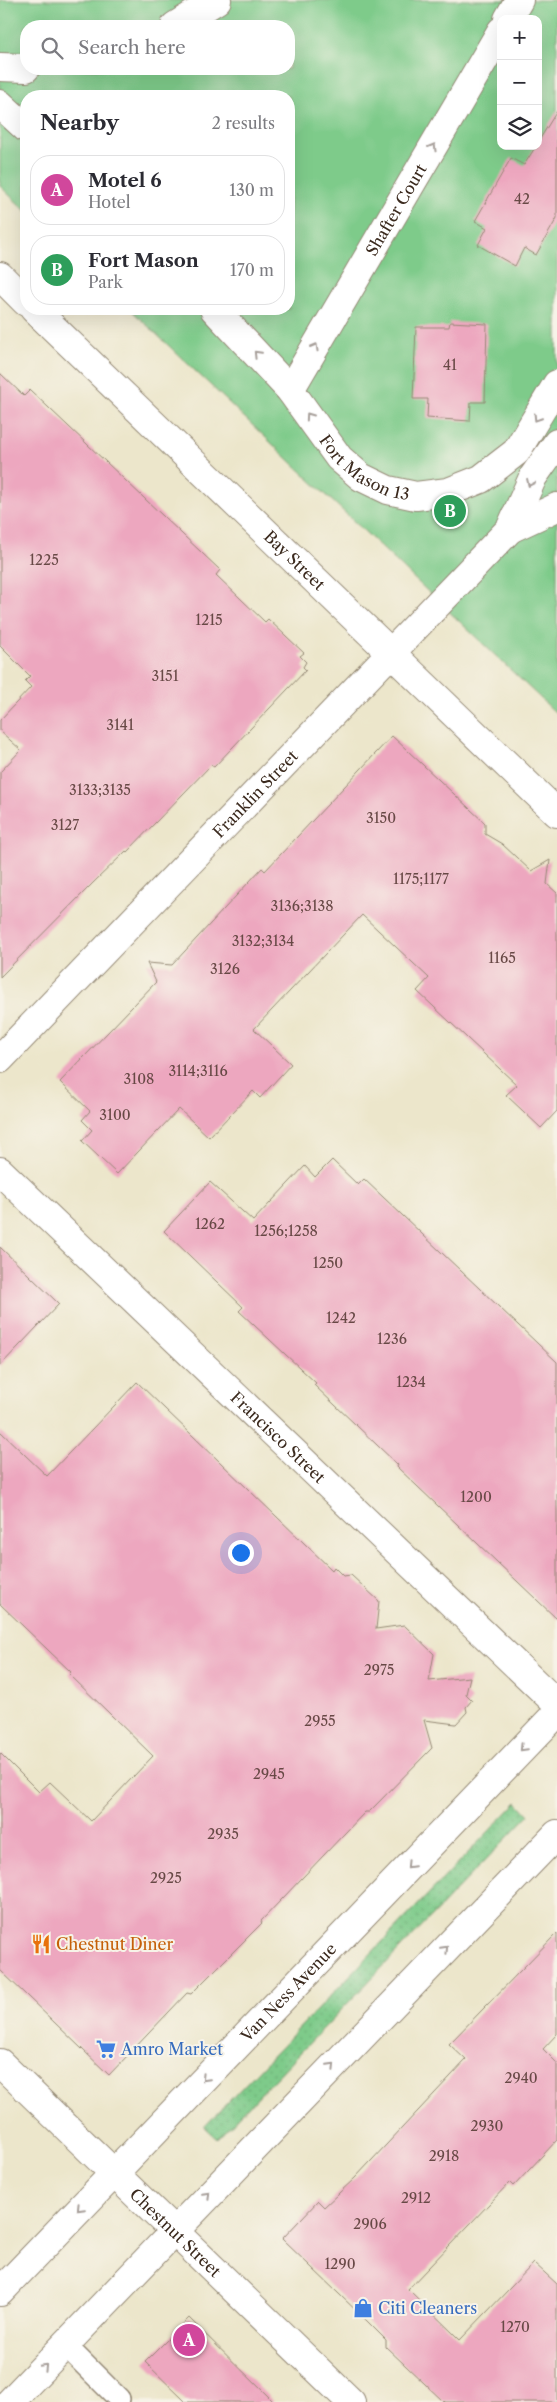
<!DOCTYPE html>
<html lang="en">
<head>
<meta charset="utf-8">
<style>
	body { margin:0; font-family:"Libre Caslon Text",serif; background:#f2f2f3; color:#2b2b33 }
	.controls { position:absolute; right:15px; top:15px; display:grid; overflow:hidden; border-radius:10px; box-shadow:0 5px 20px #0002 }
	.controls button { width:45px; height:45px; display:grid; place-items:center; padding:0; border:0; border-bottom:1px solid #e1e1e2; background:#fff; color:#2b2b33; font:25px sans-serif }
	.you { position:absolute; left:240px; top:1552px; width:18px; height:18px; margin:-12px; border:4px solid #fff; border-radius:50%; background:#1a73e8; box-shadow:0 0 0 8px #1a73e833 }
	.badge { display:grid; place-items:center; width:32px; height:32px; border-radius:50%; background:#2563eb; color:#fff; font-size:16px; font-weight:700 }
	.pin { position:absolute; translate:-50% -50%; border:2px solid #fff; box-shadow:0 1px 5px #0006 }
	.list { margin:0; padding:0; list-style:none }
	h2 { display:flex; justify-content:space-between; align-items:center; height:65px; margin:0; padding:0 20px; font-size:21px }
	h2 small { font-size:16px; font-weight:400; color:#7c7c81 }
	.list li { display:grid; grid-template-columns:32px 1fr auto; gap:15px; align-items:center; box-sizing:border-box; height:70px; margin:0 10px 10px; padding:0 10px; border:1px solid #e1e1e2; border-radius:20px }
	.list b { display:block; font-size:19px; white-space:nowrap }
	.list p { margin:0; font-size:16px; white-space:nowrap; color:#7c7c81 }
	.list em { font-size:16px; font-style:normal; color:#7c7c81 }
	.icon { flex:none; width:28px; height:28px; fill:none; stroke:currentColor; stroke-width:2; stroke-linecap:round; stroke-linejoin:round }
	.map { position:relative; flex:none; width:557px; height:2402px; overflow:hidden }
	.search { position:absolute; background:#fff; box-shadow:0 5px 20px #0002; left:20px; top:20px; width:275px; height:55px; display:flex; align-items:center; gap:12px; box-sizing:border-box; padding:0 18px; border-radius:20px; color:#7c7c81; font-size:19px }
	.panel { position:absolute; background:#fff; box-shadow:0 5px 20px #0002; left:20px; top:90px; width:275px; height:225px; border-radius:20px }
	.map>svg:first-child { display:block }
	.grass { fill:url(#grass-dots); stroke:#5c7a54 }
	.park { fill:#7ecb8a; stroke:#5c7a54; fill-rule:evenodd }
	.building { fill:#eda7bf }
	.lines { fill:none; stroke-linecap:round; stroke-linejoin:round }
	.service-casing { stroke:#948874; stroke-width:24 }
	.minor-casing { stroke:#948874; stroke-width:30 }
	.secondary-casing { stroke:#948874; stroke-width:30 }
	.primary-casing { stroke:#948874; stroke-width:30 }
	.service { stroke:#fff; stroke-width:21 }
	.minor { stroke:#fff; stroke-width:28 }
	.secondary { stroke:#fff; stroke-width:28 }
	.primary { stroke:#fff; stroke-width:28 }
	.oneway { stroke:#a79f9a }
	.labels { text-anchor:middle; stroke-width:4; stroke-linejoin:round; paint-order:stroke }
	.number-label { font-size:14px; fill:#684946 }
	.street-label { font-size:16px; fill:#3b2a1e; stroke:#f7f3e8 }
	.food-label { font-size:16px; fill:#c56008; stroke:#f7f3e8; text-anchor:start }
	.shop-label { font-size:16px; fill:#366cbe; stroke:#f7f3e8; text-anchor:start }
</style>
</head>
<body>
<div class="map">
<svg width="557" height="2402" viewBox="0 0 557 2402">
	<defs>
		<pattern id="grass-dots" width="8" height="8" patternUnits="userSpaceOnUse" patternTransform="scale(1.25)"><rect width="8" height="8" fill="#7ecb8a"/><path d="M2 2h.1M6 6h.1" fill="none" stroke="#6eae77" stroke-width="1.8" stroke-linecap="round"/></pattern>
	</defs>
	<rect width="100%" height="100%" fill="#f7f3e8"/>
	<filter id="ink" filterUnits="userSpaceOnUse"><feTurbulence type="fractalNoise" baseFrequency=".02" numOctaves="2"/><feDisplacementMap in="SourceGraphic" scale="10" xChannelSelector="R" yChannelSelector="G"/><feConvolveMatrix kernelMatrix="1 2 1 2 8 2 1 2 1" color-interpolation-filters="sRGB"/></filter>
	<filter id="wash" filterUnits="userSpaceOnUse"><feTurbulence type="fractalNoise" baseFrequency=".0096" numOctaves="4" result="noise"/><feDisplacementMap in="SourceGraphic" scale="20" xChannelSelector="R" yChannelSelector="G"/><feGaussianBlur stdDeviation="1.12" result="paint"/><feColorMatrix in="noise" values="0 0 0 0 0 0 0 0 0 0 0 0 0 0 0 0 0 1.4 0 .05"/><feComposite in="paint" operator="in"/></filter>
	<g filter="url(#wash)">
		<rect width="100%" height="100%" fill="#ece6cb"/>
		<!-- grass -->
		<path class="grass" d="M517,1802l12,13 -312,324 -13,-12z"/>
		<!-- park -->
		<path class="park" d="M0,0h557v714l-427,-405h159v-213h-263v115l-26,-25zM501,19h37v127h-37zM26,26h263v43h-263z"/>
		<g id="blocks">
			<!-- building -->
			<g class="building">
				<path d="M557,111v107l-21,37 -12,-7 -9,18 -37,-21 9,-17 -12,-7 36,-63 13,7 12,-19h2v-4z"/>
				<path d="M450,322l37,2 -2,78h-14l-1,19 -43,-3 1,-19h-15l3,-72h33z"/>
				<path d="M0,373l24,23 6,-6 190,180 -4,5 49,47 3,-3 36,34 -4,3 6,6 -3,5 3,3 -92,97 -3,-2 -84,87 -1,-1 -33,32 -93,94v-205l21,-22 -21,-19v-11l31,-33 -6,-6 5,-5 -30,-30z"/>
				<path d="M392,736l93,87v11l17,10 29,27 19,-11 -3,24 10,9v218l-16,17 -35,-33 11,-10 -100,-94 12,-13 -67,-63 -108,114 37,35 -31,34 -7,-7 -44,46 -30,-28 -62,65 -35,-33 10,-11 -10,-10 8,-9 -30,-29 96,-100 -9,-19 25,2 90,-97 3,3z"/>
				<path d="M332,1160l26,25 6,-6 193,183v257l-160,-152 1,-2 -84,-80 2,-2 -77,-72 4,-4 -79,-76 46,-49 43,39 52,-55 10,11z"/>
				<path d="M0,1247l59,57 -59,62z"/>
				<path d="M137,1382l195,188 2,-3 9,9 8,-1 28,26 -3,28 28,-4 30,29 -5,27 41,-4 -4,17 6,6 -6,7 1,5 -11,12 -32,-4 8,28 -63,64h-4l-104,109 1,2 -71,71 -4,-1 -78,82 -109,-105v-217l39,39 11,-10 41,39 62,-65 -84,-82 2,-2 -71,-68v-173l47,45z"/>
				<path d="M557,1933v101l-14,15 14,14v77l-43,46 -4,-4 -102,107 52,51 74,-77 23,21v118h-113l-58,-55v-7l-19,-19 -85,-82 36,-38 6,6 31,-29 111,-118 -17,-16z"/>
				<path d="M189,2318l85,84h-88l-41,-40z"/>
			</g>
		</g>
	</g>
	<g filter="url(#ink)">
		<use href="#blocks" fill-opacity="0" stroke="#948874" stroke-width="1"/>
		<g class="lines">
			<defs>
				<path id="service" d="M65,2345l54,54"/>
				<g id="minor">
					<path d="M508,19l11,-19"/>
					<path d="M175,26l42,-26"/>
					<path d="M0,67l26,1"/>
					<path d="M0,104l26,24"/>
					<path id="s1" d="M214,309l76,81 49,68 22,19 27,13 28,6 32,-4 33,-13 35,-27 41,-68"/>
					<path id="s2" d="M290,390l211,-359"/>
					<path d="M510,529l47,-22"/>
					<path id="s3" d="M0,1059l510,-530 23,-52 24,-34"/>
					<path id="s4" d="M0,1171l557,533"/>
					<path id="s5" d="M0,2063l351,339"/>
				</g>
				<g id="secondary">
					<path d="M0,276l26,26"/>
					<path id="s6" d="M34,309l523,504"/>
				</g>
				<g id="primary">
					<path id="s7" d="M0,2292l557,-579"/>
					<path d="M10,2402l547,-568"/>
				</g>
			</defs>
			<!-- service casing -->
			<use href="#service" class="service-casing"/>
			<!-- minor casing -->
			<use href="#minor" class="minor-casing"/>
			<!-- secondary casing -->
			<use href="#secondary" class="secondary-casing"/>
			<!-- primary casing -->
			<use href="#primary" class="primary-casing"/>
			<!-- service -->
			<use href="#service" class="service"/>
			<!-- minor -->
			<use href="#minor" class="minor"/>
			<!-- secondary -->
			<use href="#secondary" class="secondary"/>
			<!-- primary -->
			<use href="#primary" class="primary"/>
		</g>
		<!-- one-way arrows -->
		<defs><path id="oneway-chevron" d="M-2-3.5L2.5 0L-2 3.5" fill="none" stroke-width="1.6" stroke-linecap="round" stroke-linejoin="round" transform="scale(1.25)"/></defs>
		<g class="oneway">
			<use href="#oneway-chevron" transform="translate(433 147) rotate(-60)"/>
			<use href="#oneway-chevron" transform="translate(315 347) rotate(-60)"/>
			<use href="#oneway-chevron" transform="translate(257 354) rotate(-134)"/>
			<use href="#oneway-chevron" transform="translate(309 416) rotate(-125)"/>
			<use href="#oneway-chevron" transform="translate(537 418) rotate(122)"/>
			<use href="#oneway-chevron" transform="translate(530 483) rotate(115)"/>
			<use href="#oneway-chevron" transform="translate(523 1748) rotate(134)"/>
			<use href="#oneway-chevron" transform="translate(410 1865) rotate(134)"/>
			<use href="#oneway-chevron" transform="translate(445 1949) rotate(-46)"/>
			<use href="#oneway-chevron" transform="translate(332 2066) rotate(-46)"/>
			<use href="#oneway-chevron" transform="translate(205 2078) rotate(134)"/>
			<use href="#oneway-chevron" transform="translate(207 2195) rotate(-46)"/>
			<use href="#oneway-chevron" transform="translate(80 2208) rotate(134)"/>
			<use href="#oneway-chevron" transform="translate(44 2367) rotate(-46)"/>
		</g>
	</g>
	<!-- icons -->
	<defs>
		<symbol id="restaurant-bare" viewBox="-9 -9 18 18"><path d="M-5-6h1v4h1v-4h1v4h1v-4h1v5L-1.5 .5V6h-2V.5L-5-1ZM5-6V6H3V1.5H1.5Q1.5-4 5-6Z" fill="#e8710a" stroke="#f7f3e8" stroke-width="2.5" paint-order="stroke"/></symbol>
		<symbol id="supermarket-bare" viewBox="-9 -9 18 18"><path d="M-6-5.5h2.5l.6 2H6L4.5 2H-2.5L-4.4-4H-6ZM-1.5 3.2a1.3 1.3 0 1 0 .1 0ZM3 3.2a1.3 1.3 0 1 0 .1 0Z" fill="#3f7fe0" stroke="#f7f3e8" stroke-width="2.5" paint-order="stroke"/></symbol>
		<symbol id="shop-bare" viewBox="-9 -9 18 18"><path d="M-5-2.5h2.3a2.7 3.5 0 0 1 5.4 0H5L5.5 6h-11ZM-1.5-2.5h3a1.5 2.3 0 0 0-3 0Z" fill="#3f7fe0" stroke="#f7f3e8" stroke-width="2.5" paint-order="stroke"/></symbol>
	</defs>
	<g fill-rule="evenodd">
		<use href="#restaurant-bare" x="27" y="1930" width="28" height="28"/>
		<use href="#supermarket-bare" x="92" y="2035" width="28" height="28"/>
		<use href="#shop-bare" x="349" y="2294" width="28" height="28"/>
	</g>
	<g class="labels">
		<!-- number labels -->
		<g class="number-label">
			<text x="522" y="204">42</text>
			<text x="450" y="370">41</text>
			<text x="44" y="565">1225</text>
			<text x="209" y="625">1215</text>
			<text x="165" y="681">3151</text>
			<text x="120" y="730">3141</text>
			<text x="100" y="795">3133;3135</text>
			<text x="381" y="823">3150</text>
			<text x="65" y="830">3127</text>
			<text x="421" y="884">1175;1177</text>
			<text x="302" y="911">3136;3138</text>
			<text x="263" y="946">3132;3134</text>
			<text x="502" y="963">1165</text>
			<text x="225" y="974">3126</text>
			<text x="198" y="1076">3114;3116</text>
			<text x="139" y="1084">3108</text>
			<text x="115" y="1120">3100</text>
			<text x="210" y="1229">1262</text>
			<text x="286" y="1236">1256;1258</text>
			<text x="328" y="1268">1250</text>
			<text x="341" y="1323">1242</text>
			<text x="392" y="1344">1236</text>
			<text x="411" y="1387">1234</text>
			<text x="476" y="1502">1200</text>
			<text x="379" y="1675">2975</text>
			<text x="320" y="1726">2955</text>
			<text x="269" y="1779">2945</text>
			<text x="223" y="1839">2935</text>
			<text x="166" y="1883">2925</text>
			<text x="521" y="2083">2940</text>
			<text x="487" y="2131">2930</text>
			<text x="444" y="2161">2918</text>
			<text x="416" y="2203">2912</text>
			<text x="370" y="2229">2906</text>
			<text x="340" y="2269">1290</text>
			<text x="515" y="2332">1270</text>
		</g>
		<!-- street labels -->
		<g class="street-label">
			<text dy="6" stroke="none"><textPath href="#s2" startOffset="209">Shafter Court</textPath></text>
			<text dy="6" stroke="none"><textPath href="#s1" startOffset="222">Fort Mason 13</textPath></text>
			<text dy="6" stroke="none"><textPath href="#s6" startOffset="362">Bay Street</textPath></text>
			<text dy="6" stroke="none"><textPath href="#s3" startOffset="368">Franklin Street</textPath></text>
			<text dy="6" stroke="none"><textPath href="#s4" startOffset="385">Francisco Street</textPath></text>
			<text dy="6" stroke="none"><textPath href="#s7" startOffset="416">Van Ness Avenue</textPath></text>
			<text dy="6" stroke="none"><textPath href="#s5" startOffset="244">Chestnut Street</textPath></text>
		</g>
		<!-- food labels -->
		<g class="food-label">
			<text x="56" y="1950">Chestnut Diner</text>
		</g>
		<!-- shop labels -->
		<g class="shop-label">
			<text x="121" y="2055">Amro Market</text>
			<text x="378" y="2314">Citi Cleaners</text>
		</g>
	</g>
</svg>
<div class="controls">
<button>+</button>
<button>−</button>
<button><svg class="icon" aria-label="layers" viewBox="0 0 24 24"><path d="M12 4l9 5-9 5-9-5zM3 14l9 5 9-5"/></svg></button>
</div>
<div class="you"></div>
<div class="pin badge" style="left:189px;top:2340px;background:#d1479c">A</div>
<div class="pin badge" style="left:450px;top:511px;background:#2e9e5b">B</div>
<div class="search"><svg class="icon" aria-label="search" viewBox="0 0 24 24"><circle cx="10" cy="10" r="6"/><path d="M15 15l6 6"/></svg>Search here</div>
<section class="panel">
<h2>Nearby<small>2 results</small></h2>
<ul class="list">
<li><span class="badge" style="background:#d1479c">A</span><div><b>Motel 6</b><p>Hotel</p></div><em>130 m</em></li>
<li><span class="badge" style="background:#2e9e5b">B</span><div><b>Fort Mason</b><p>Park</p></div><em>170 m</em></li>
</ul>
</section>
</div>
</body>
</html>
